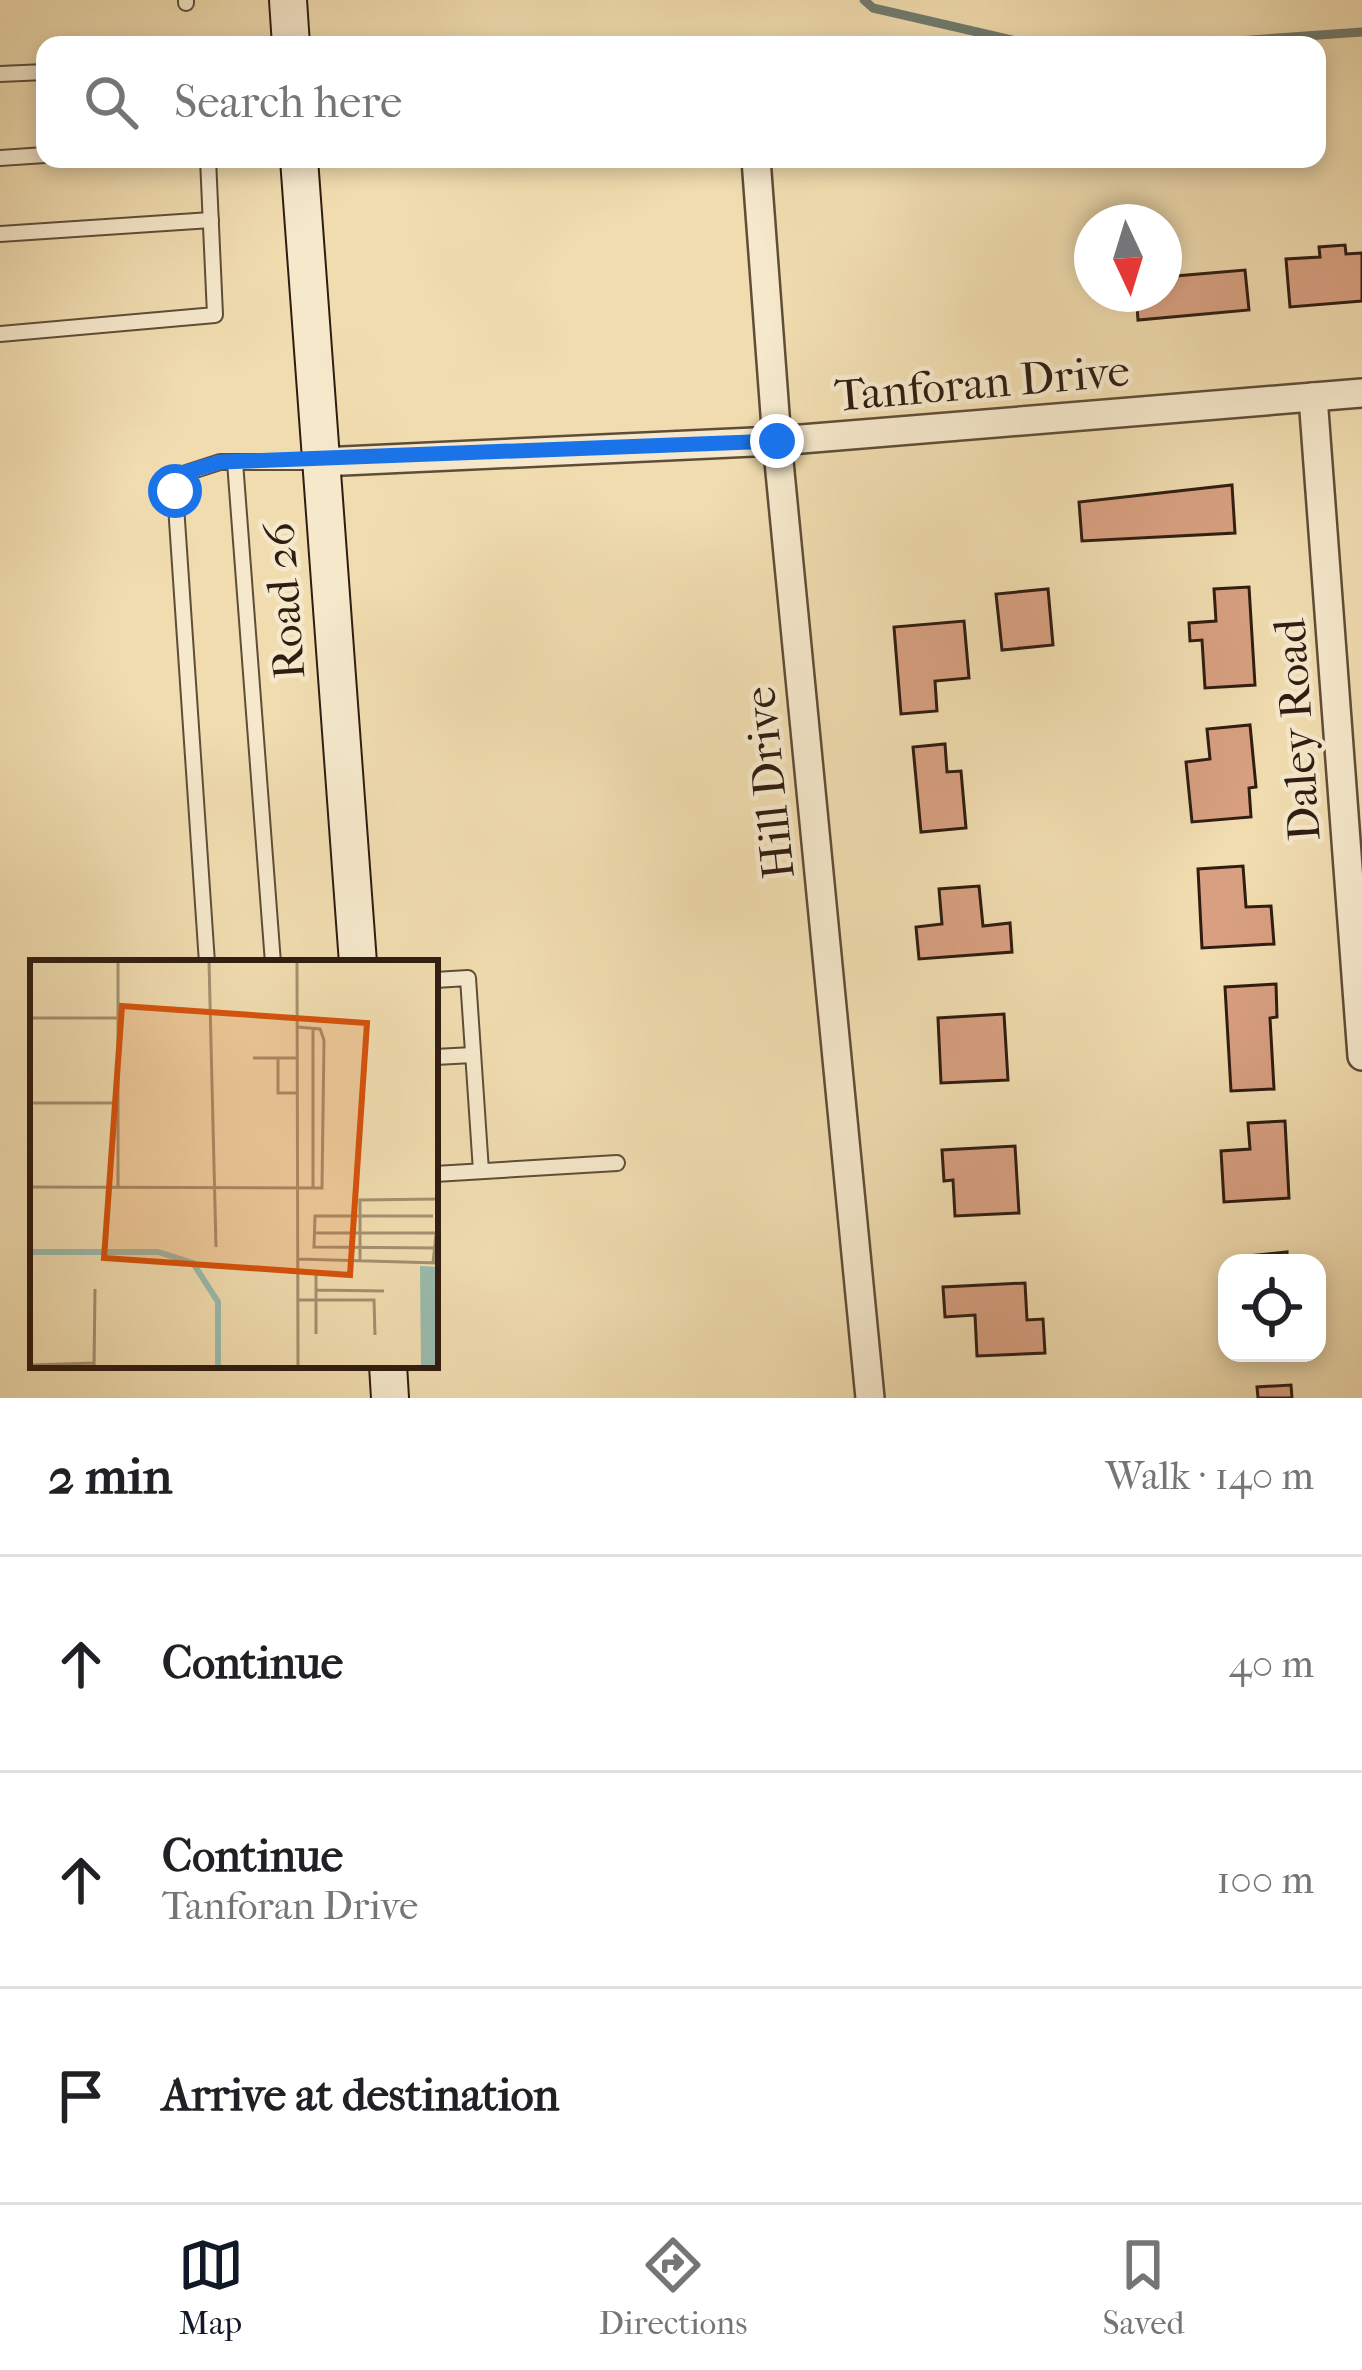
<!DOCTYPE html>
<html lang="en">
<head>
<meta charset="utf-8">
<style>
	body { margin:0; font-family:"IM FELL French Canon",serif; background:#f6f6f6; color:#202124 }
	.controls { position:absolute; right:36px; bottom:36px; display:grid; overflow:hidden; border-radius:24px; box-shadow:0 6px 18px #0003 }
	.controls button { width:108px; height:108px; display:grid; place-items:center; padding:0; border:0; border-bottom:3px solid #e0e0e0; background:#fff; color:#202124; font:60px sans-serif }
	.compass { position:absolute; left:1074px; top:204px; width:108px; height:108px; border-radius:50%; background:#fff; box-shadow:0 6px 18px #0003; rotate:176deg }
	.stop { position:absolute; width:36px; height:36px; margin:-27px; border:9px solid #1a73e8; border-radius:50%; background:#fff }
	.stop.end { background:#1a73e8; border-color:#fff; box-shadow:0 3px 12px #0008 }
	.list { margin:0; padding:0; list-style:none }
	h2 { display:flex; justify-content:space-between; align-items:center; height:156px; margin:0; padding:0 48px; font-size:51px }
	h2 small { font-size:39px; font-weight:400; color:#757577 }
	.list li { display:grid; grid-template-columns:78px 1fr auto; gap:36px; align-items:center; box-sizing:border-box; height:216px; padding:0 48px; border-top:3px solid #e0e0e0 }
	.list b { display:block; font-size:45px; white-space:nowrap }
	.list p { margin:0; font-size:39px; white-space:nowrap; color:#757577 }
	.list em { font-size:39px; font-style:normal; color:#757577 }
	.icon { flex:none; width:66px; height:66px; fill:none; stroke:currentColor; stroke-width:2; stroke-linecap:round; stroke-linejoin:round }
	.map { position:relative; flex:none; width:1362px; height:1398px; overflow:hidden }
	.search { position:absolute; background:#fff; box-shadow:0 6px 18px #0003; left:36px; right:36px; top:36px; height:132px; display:flex; align-items:center; gap:30px; box-sizing:border-box; padding:0 42px; border-radius:24px; color:#757577; font-size:45px }
	.sheet { height:804px; background:#fff }
	nav { display:flex; justify-content:space-around; align-items:center; box-sizing:border-box; height:168px; border-top:3px solid #e0e0e0; background:#fff; font-size:33px; color:#757577 }
	nav a { display:grid; justify-items:center; gap:6px }
	nav .on { color:#111827 }
	.map>svg:first-child { display:block }
	.lines { fill:none; stroke-linecap:round; stroke-linejoin:round }
	.stream { stroke:#707c6f; stroke-width:9 }
	.building { fill:#d8a081; stroke:#301d11; stroke-width:3 }
	.lane-casing { stroke:#604d38; stroke-width:18 }
	.street-casing { stroke:#604d38; stroke-width:32 }
	.secondary-casing { stroke:#301d11; stroke-width:40 }
	.lane { stroke:#f5e8cb; stroke-width:14 }
	.street { stroke:#f5e8cb; stroke-width:27 }
	.secondary { stroke:#f5e8cb; stroke-width:36 }
	.route { stroke:#1a73e8; stroke-width:15 }
	.labels { text-anchor:middle; stroke-width:9; stroke-linejoin:round; paint-order:stroke }
	.street-label { font-size:45px; fill:#301d11; stroke:#f5e8cb }
	.inset-river { fill:none; stroke:#9abbad; stroke-width:6 }
	.inset-road { fill:none; stroke:#a39070; stroke-width:3 }
	.view { fill:#d6530c; fill-opacity:0.15; stroke:#d6530c; stroke-width:6 }
	.inset-edge { fill:none; stroke:#301d11; stroke-width:6 }
</style>
</head>
<body>
<div class="map">
<svg width="1362" height="1398" viewBox="0 0 1362 1398">
	<rect width="100%" height="100%" fill="#f0dcaf"/>
	<filter id="stains"><feTurbulence type="fractalNoise" baseFrequency=".00167" numOctaves="4"/><feColorMatrix values="0 0 0 0 .2 0 0 0 0 .09 0 0 0 0 .02 0 0 0 .5 -.17"/></filter>
	<radialGradient id="worn" r=".72"><stop offset=".6" stop-color="#630" stop-opacity="0"/><stop offset="1" stop-color="#630" stop-opacity=".3"/></radialGradient>
	<g class="lines">
		<!-- stream -->
		<g class="stream">
			<path d="M864,0l9,8 161,37"/>
			<path d="M1181,45l181,-13"/>
		</g>
	</g>
	<!-- building -->
	<g class="building">
		<path d="M1345,245l1,9 16,-1v48l-72,6 -4,-48 34,-2 -1,-10z"/>
		<path d="M1245,270l4,40 -111,10 -2,-26h28v-17z"/>
		<path d="M1232,485l3,48 -153,8 -3,-39z"/>
		<path d="M1249,587l6,98 -50,3 -3,-48 -12,1 -1,-18 27,-2 -2,-32z"/>
		<path d="M1048,589l5,56 -51,5 -6,-56z"/>
		<path d="M964,621l5,57 -34,3 2,30 -36,3 -7,-87z"/>
		<path d="M1250,725l6,62 -7,1 2,29 -59,5 -6,-60 24,-3 -3,-30z"/>
		<path d="M945,744l2,28 14,-1 5,57 -45,4 -8,-85z"/>
		<path d="M1243,866l3,41 25,-1 3,38 -72,4 -4,-79z"/>
		<path d="M979,886l4,40 27,-3 2,29 -93,7 -3,-32 26,-3 -3,-35z"/>
		<path d="M1276,984l1,33 -7,1 4,71 -43,2 -6,-104z"/>
		<path d="M1004,1014l4,66 -67,3 -3,-65z"/>
		<path d="M1285,1121l4,77 -65,4 -3,-51 29,-2 -2,-26z"/>
		<path d="M1015,1146l4,67 -64,3 -2,-36 -9,1 -2,-31z"/>
		<path d="M1287,1252v11h-41v-7z"/>
		<path d="M1025,1283l2,37 16,-1 2,34 -68,3 -2,-41 -30,2 -2,-30z"/>
		<path d="M1291,1385l1,13h-34l-1,-11z"/>
	</g>
	<g class="lines">
		<defs>
			<g id="lane">
				<path d="M186,0v3"/>
				<path d="M0,74l45,-2"/>
				<path d="M0,158l45,-3"/>
				<path d="M0,234l211,-14"/>
				<path d="M0,334l215,-19 -7,-156"/>
				<path d="M235,462l38,501"/>
				<path d="M207,963l-32,-472 11,-18 34,-11h100"/>
				<path d="M435,980l33,-2 13,193"/>
				<path d="M435,1057l38,-2"/>
				<path d="M435,1174l182,-11"/>
			</g>
			<g id="street">
				<path d="M756,159l21,282 93,957"/>
				<path d="M1313,397l49,659"/>
				<path d="M321,462l456,-21 585,-48"/>
			</g>
			<g id="secondary">
				<path d="M288,0l3,45"/>
				<path d="M299,159l59,804"/>
				<path d="M388,1365l2,33"/>
			</g>
		</defs>
		<!-- lane casing -->
		<use href="#lane" class="lane-casing"/>
		<!-- street casing -->
		<use href="#street" class="street-casing"/>
		<!-- secondary casing -->
		<use href="#secondary" class="secondary-casing"/>
		<!-- lane -->
		<use href="#lane" class="lane"/>
		<!-- street -->
		<use href="#street" class="street"/>
		<!-- secondary -->
		<use href="#secondary" class="secondary"/>
	</g>
	<g class="lines">
		<!-- route -->
		<path class="route" d="M175,491l11,-19 34,-10 557,-21"/>
	</g>
	<g class="labels">
		<!-- street labels -->
		<g class="street-label">
			<text transform="translate(982 382) rotate(-5)" y="16">Tanforan Drive</text>
			<text transform="translate(283 601) rotate(-94)" y="16">Road 26</text>
			<text transform="translate(1296 730) rotate(-94)" y="16">Daley Road</text>
			<text transform="translate(768 783) rotate(-96)" y="16">Hill Drive</text>
		</g>
	</g>
	<!-- overview -->
	<g transform="translate(30 960)">
		<rect width="408" height="408" fill="#f0dcaf"/>
		<path d="M390,306l18,1v100h-17z" fill="#9abbad"/>
		<path class="inset-river" d="M0,292h128l35,11 25,39v65"/>
		<path class="inset-road" d="M88,1v226M179,1l7,286M267,1l1,406M0,58h88M223,98h44M248,98v35h19M0,143h88M0,227l292,1 2,-148 -4,-11 -23,-2M283,229v-161M403,256h-118l-1,31 124,1M285,273h123M268,299l140,4M330,302v-62l78,-1M403,303l5,-47M286,330l68,1M268,340h76l1,35M286,374v-62M0,405l64,-2M64,407l1,-78"/>
		<path class="view" d="M92,46l245,17 -17,252 -246,-17z"/>
		<rect width="408" height="408" class="inset-edge"/>
	</g>
	<rect width="100%" height="100%" filter="url(#stains)"/>
	<rect width="100%" height="100%" fill="url(#worn)"/>
</svg>
<div class="controls">
<button><svg class="icon" aria-label="locate" viewBox="0 0 24 24"><circle cx="12" cy="12" r="6"/><path d="M12 2v4M12 18v4M2 12h4M18 12h4"/></svg></button>
</div>
<svg class="compass" viewBox="-18 -18 36 36"><path d="M0-13l5 13h-10z" fill="#e53935"/><path d="M0 13l5-13h-10z" fill="#757577"/></svg>
<div class="stop" style="left:175px;top:491px"></div>
<div class="stop end" style="left:777px;top:441px"></div>
<div class="search"><svg class="icon" aria-label="search" viewBox="0 0 24 24"><circle cx="10" cy="10" r="6"/><path d="M15 15l6 6"/></svg>Search here</div>
</div>
<section class="sheet">
<h2>2 min<small>Walk · 140 m</small></h2>
<ul class="list">
<li><svg class="icon" aria-label="ahead" viewBox="0 0 24 24"><path d="M12 20V5M6 11l6-6 6 6"/></svg><div><b>Continue</b></div><em>40 m</em></li>
<li><svg class="icon" aria-label="ahead" viewBox="0 0 24 24"><path d="M12 20V5M6 11l6-6 6 6"/></svg><div><b>Continue</b><p>Tanforan Drive</p></div><em>100 m</em></li>
<li><svg class="icon" aria-label="arrive" viewBox="0 0 24 24"><path d="M6 21V4h12l-3 4 3 4H6"/></svg><div><b>Arrive at destination</b></div></li>
</ul>
</section>
<nav>
<a class="on"><svg class="icon" aria-label="map" viewBox="0 0 24 24"><path d="M3 6l6-2 6 2 6-2v14l-6 2-6-2-6 2zM9 4v14M15 6v14"/></svg>Map</a>
<a><svg class="icon" aria-label="directions" viewBox="0 0 24 24"><path d="M12 3l9 9-9 9-9-9zM9 14v-3h6M13 9l2 2-2 2"/></svg>Directions</a>
<a><svg class="icon" aria-label="saved" viewBox="0 0 24 24"><path d="M7 4h10v16l-5-4-5 4z"/></svg>Saved</a>
</nav>
</body>
</html>
